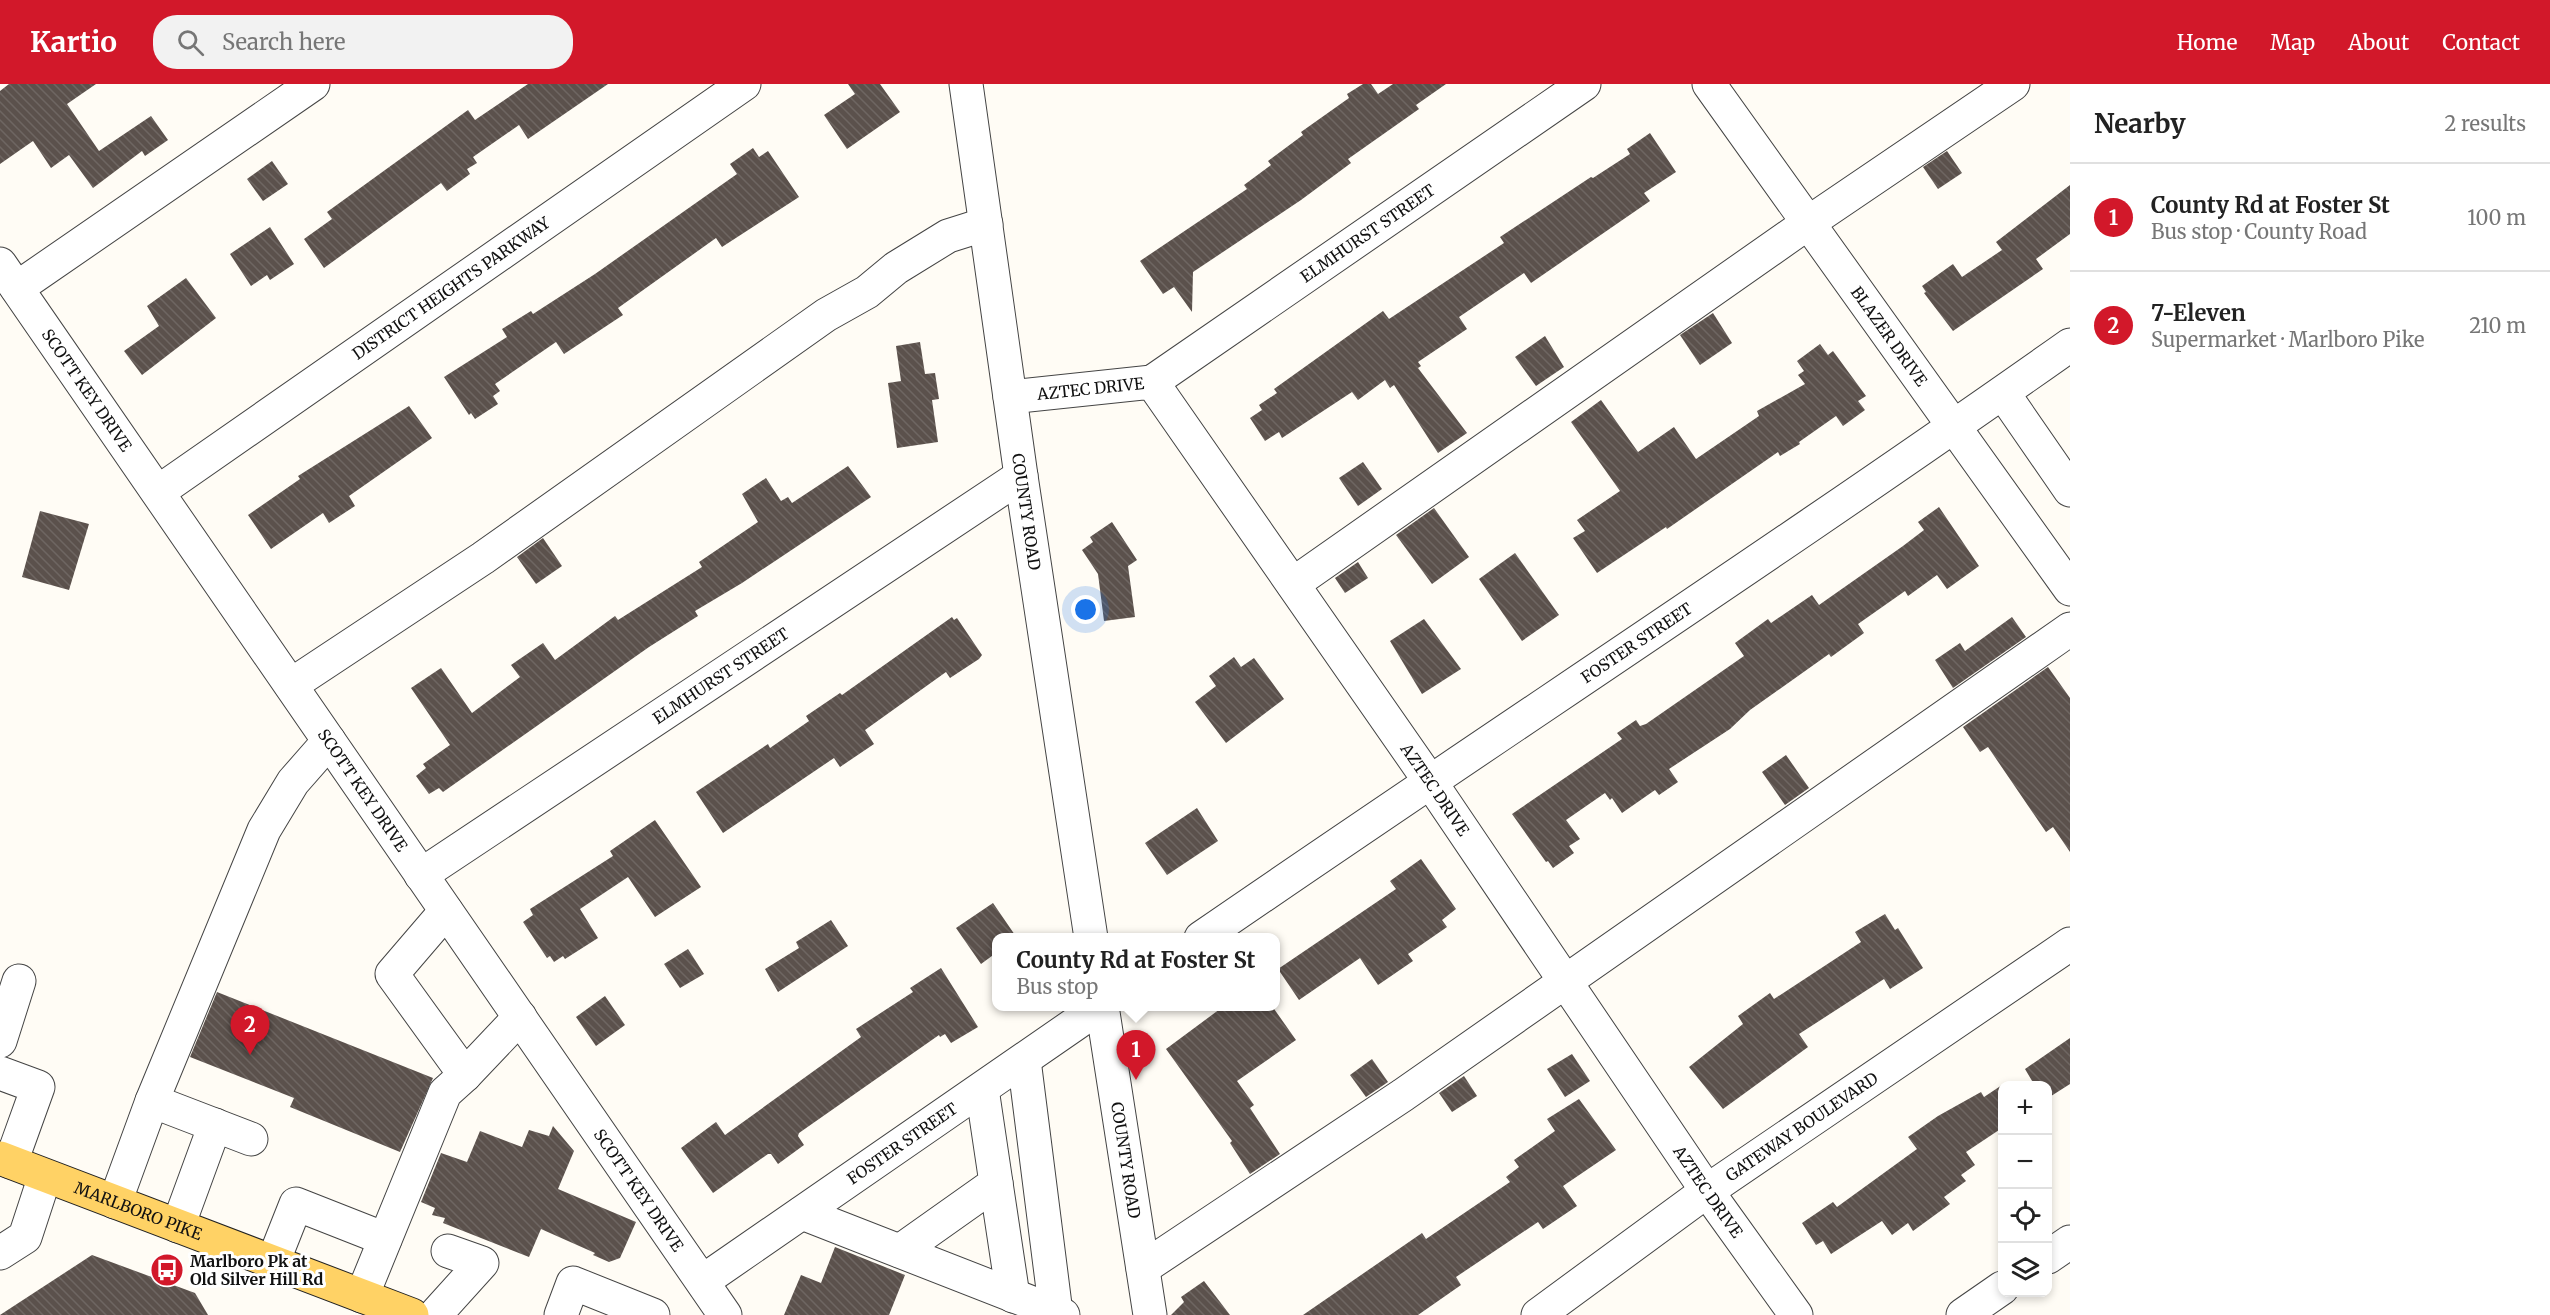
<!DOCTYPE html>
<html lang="en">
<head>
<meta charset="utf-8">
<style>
	body { margin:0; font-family:Merriweather,serif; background:#f2f2f2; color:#222 }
	.controls { position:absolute; right:18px; bottom:18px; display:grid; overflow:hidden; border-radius:12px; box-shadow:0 3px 9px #0003 }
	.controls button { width:54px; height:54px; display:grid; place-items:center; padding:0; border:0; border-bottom:2px solid #e0e0e0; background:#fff; color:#222; font:30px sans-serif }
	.you { position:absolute; left:1086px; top:526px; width:21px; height:21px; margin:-15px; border:4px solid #fff; border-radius:50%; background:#1a73e8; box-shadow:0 0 0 9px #1a73e833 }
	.badge { display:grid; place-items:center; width:39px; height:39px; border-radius:50%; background:#d2182a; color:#fff; font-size:20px; font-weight:700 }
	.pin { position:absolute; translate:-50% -50px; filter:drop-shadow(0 2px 3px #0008) }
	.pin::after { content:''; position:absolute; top:32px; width:21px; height:18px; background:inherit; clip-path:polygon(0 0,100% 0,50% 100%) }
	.popup { position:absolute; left:992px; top:849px; width:288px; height:78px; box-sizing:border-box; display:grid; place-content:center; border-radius:12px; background:#fff; filter:drop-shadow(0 2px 4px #0005); font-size:20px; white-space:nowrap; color:#767676 }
	.popup b { font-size:22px; color:#222 }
	.popup::after { content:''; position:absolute; left:50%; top:100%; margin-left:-12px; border:12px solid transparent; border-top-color:#fff }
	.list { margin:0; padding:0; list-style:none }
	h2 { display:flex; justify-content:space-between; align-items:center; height:78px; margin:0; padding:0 24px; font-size:26px }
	h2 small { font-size:20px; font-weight:400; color:#767676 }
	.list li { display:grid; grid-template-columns:39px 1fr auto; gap:18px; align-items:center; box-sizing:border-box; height:108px; padding:0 24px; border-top:2px solid #e0e0e0 }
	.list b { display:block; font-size:22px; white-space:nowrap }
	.list p { margin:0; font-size:20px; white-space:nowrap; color:#767676 }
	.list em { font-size:20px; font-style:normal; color:#767676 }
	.icon { flex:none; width:33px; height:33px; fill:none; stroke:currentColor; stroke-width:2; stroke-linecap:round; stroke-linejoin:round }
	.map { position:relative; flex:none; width:2070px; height:1231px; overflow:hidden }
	header { display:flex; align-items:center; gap:36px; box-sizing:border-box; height:84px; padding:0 30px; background:#d2182a; color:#fff }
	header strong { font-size:28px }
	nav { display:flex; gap:33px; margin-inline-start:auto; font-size:21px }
	.search { width:420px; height:54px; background:#f2f2f2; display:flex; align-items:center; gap:15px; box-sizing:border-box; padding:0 21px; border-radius:24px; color:#767676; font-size:22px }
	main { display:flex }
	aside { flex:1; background:#fff }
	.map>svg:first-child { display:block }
	.building { fill:url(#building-back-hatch) }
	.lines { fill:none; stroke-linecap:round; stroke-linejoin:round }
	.minor-casing { stroke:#444; stroke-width:35 }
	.major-casing { stroke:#222; stroke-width:35 }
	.minor { stroke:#fff; stroke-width:33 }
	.major { stroke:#ffd265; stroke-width:33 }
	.labels { text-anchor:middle; stroke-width:6; stroke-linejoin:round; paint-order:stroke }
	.street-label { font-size:16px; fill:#111; stroke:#fff }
	.poi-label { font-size:16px; font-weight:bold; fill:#111; stroke:#fff; text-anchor:start }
</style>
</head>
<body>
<header>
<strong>Kartio</strong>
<div class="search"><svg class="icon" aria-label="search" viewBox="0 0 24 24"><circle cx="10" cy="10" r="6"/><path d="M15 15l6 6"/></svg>Search here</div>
<nav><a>Home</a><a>Map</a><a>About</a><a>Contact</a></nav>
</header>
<main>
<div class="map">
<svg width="2070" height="1231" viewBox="0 0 2070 1231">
	<defs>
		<pattern id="building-back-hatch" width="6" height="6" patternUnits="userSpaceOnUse" patternTransform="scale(1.5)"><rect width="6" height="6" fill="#5b514c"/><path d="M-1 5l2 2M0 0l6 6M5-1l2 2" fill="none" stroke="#6e6662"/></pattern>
	</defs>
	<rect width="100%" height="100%" fill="#fffcf5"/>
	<!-- building -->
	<g class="building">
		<path d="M9,0h87l-29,20 32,47 52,-35 17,24 -23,16 -3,-5 -49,37 -24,-33 -18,13 -18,-27 -33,23v-73z"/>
		<path d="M528,0h80l-80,55 -9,-14 -46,32 4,6 -10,6 3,5 -23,17 -6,-8 -117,85 -20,-29 28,-20 -5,-7 141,-102 7,10z"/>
		<path d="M848,0h32l20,28 -53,37 -23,-34 31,-21z"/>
		<path d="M1363,0h8l7,10 15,-10h53l-30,21 3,4 -71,50 3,4 -50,37 -108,72 -1,40 -18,-25 -11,7 -23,-33 107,-72 -3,-4 27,-20 -3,-4 35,-26 -2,-3 48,-34 -2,-4z"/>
		<path d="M1650,49l26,39 -32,21 6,8 -119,82 -7,-10 -65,44 8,12 -49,33 3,4 -3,2 49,65 -29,20 -44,-68 -4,3 -5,-8 -27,20 -6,-8 -70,46 -3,-6 -14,9 -15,-23 12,-8 -3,-5 18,-12 -3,-4 109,-78 6,8 115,-76 -4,-6 91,-60 2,1 37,-24 -3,-5z"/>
		<path d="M753,64l6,9 9,-6 31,46 -77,50 -6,-9 -98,70 5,7 -59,39 -8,-12 -61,42 5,7 -7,5 5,8 -23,15 -4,-6 -2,2 -25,-38 63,-40 -5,-8 29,-18 2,3 62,-40 142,-100 -7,-10z"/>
		<path d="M1947,67l15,22 -24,16 -15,-22z"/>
		<path d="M272,77l16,23 -25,17 -16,-22z"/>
		<path d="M2070,101v49l-34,25 7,10 -90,62 -29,-38 2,-1 -4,-6 31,-22 9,13 40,-27 -6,-8z"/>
		<path d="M270,143l24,37 -24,16 -3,-5 -16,11 -21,-32z"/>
		<path d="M186,194l30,40 -74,57 -18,-24 35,-25 -12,-20z"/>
		<path d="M1713,229l19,30 -32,22 -20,-30z"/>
		<path d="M1545,252l19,31 -28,19 -21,-29z"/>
		<path d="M920,258l5,32 10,-1 4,26 -7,1 6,42 -41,6 -9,-65 13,-2 -5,-35z"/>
		<path d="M1820,260l8,11 5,-4 33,45 -8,5 7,9 -22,16 -7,-10 -37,26 1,2 -20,12 -2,-4 -111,77 -1,-2 -69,46 -24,-35 12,-7 -8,-11 43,-29 -49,-69 30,-22 37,52 36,-25 22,32 63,-43 -2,-5 48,-27 -7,-9 6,-4 -7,-10z"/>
		<path d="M409,322l23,32 -83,58 6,10 -26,17 -6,-10 -52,36 -23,-34 52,-36 -2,-3z"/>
		<path d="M1363,378l19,27 -24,17 -19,-28z"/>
		<path d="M848,382l23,31 -129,86 -47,28 3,5 -49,31 -206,145 -4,-4 -10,6 -13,-18 10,-8 -3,-4 27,-19 -39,-57 30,-20 31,45 48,-36 -9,-12 32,-22 12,17 60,-44 3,4 84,-53 -3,-5 59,-40 -16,-28 24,-16 15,23 7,-4 4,6z"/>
		<path d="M1939,423l40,59 -32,23 -10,-14 -29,21 -3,-5 -47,33 6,9 -33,24 -2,-3 -79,56 -20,19 -61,40 9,13 -19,13 -4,-5 -33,23 -10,-15 -2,2 -5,-7 -39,27 14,19 -11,7 5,7 -21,15 -5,-7 -2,1 -34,-48 110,-75 -5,-6 19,-13 4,6 6,-2 98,-68 -9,-13 33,-24 3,4 41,-28 7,10 84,-59 21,-16 -6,-8z"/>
		<path d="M1434,424l35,49 -37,27 -36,-49z"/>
		<path d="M40,427l49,13 -20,66 -47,-13z"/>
		<path d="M1112,438l25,38 -9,6 7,51 -31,4 -6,-47 -16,-24 11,-8 -3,-5z"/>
		<path d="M543,454l19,28 -26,18 -19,-27z"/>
		<path d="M1515,469l44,62 -37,26 -43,-62z"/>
		<path d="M1358,478l10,16 -23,15 -10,-15z"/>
		<path d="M952,533l2,3 3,-2 25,37 -3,4 -29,19 -4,-6 -81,58 9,14 -34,23 -6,-9 -111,75 -27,-41 72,-48 2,4 39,-27 -3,-5 34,-23 2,2z"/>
		<path d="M2012,533l14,20 -73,51 -18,-28 25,-17 5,8z"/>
		<path d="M1424,535l37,50 -39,25 -32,-53z"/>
		<path d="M1234,573l7,10 13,-9 30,41 -58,44 -31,-41 21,-16 -7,-10z"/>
		<path d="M2048,583l22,31v154l-17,-25 -7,5 -58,-85 -8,5 -17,-25z"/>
		<path d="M1786,671l23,33 -24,17 -23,-33z"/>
		<path d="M1197,724l21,33 -51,34 -22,-32z"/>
		<path d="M655,736l46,67 -46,30 -27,-40 -48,32 18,29 -33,21 -2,-3 -9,6 -4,-6 -3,2 -24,-36 10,-7 -3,-6 83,-53 -3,-5z"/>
		<path d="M1421,775l35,50 -14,11 5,7 -39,27 5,7 -35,24 -18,-27 -61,42 -21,-31 118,-80 -6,-8z"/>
		<path d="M993,819l24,35h-21v15l-15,11 -25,-36z"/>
		<path d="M1885,830l10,16 3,-2 25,40 -33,21 -6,-10 -85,55 9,13 -85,62 -34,-42 54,-43 -5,-8 32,-23 4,6 87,-57 -6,-10z"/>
		<path d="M831,836l17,26 -70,46 -13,-23 34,-21 -3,-6z"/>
		<path d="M688,865l16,25 -24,14 -16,-24z"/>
		<path d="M941,884l37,59 -27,16 -6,-9 -5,3 -1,-2 -140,98 -1,3 6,9 -26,19 -7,-10h-3l-55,39 -32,-45 35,-26 9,13 136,-98 -5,-8 57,-37 -3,-4z"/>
		<path d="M217,908l216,86 -33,74 -110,-45 4,-9 -104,-41z"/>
		<path d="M605,912l20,29 -29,21 -20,-29z"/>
		<path d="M1224,922h48l24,34 -59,41 17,24 -4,3 30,46 -30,20 -20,-31 2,-2 -66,-92z"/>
		<path d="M2070,954v46l-22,14v-12h-13l-10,-17z"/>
		<path d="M1572,970l18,27 -25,16 -18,-28z"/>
		<path d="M1372,975l16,23 -22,15 -16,-22z"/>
		<path d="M1464,992l13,20 -25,16 -13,-19z"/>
		<path d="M2002,1001v43l-36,24 9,13 -14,10 5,6 -22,16 6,7 -37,27 -5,-8 -16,12 -10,-14 -51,33 -8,-13 -7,4 -14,-22 31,-21 4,5 80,-58 -9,-12 30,-21 43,-24 3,5z"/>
		<path d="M1579,1015l37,51 -53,36 14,20 -34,23 -5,-7 -82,55 5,8 -43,30h-115l119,-82 4,6 84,-57 -4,-5 13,-10 -5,-7 41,-29 -8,-12z"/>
		<path d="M553,1042l21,25 -16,38 78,33 -16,36 -11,4 -16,-7 2,-2 -54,-24 -12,28 -86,-34 2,-5 -13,-3 3,-7 -14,-6 20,-49 26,9 13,-31 42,16 7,-17 20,6z"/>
		<path d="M835,1163l70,28 -16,40h-105l17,-40 20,8z"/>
		<path d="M92,1171l103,38 13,22h-208z"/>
		<path d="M1204,1197l26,34h-59l13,-13 -3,-5z"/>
	</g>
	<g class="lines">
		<defs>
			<g id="minor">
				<path id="s1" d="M966,0l55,392 70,462"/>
				<path id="s2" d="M1709,0l361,505"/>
				<path id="s3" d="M0,180l725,1051"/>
				<path d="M17,204l296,-204"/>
				<path id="s4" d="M1152,298l432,-298"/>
				<path d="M2003,309l67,97"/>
				<path id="s5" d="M1010,313l142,-15 277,398 278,411 89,124"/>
				<path id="s6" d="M158,408l586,-408"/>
				<path d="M1293,500l515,-361 205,-139"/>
				<path d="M291,601l192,-127 343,-243 41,-23 29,-24 52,-32 38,-12"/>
				<path id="s7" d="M421,791l600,-399"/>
				<path d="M446,827l-54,63 73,101 55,-58"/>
				<path id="s8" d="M1201,854c289,-199 583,-391 869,-593"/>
				<path id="s9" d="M1102,922l48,309"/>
				<path d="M0,957l19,-60"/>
				<path d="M1024,976l32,253"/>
				<path d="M0,989l38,14 -27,75"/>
				<path d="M251,1055l-99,-38 112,-271 29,-48 36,-41"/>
				<path d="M996,1099l17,113"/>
				<path d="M115,1118l37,-101"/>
				<path d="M802,1129l261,102"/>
				<path d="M178,1142l37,-101"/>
				<path d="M900,1167l96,-68 -14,-94"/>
				<path d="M0,1169l25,-16 20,-61"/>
				<path d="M2048,1173l22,-15"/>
				<path d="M273,1178l23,-58 89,35"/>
				<path d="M1143,1184l260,-173 667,-466"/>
				<path id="s10" d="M703,1197l398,-275"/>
				<path d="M362,1212l83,-203 20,-18"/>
				<path d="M435,1231l47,-52 -34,-12"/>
				<path d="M561,1231l12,-32 80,32"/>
				<path id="s11" d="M1538,1231l169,-124 363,-247"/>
				<path d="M1963,1231l39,-27"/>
			</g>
			<g id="major">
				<path id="s12" d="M0,1074l412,157"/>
			</g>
		</defs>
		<!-- minor casing -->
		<use href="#minor" class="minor-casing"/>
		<!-- major casing -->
		<use href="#major" class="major-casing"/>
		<!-- minor -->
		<use href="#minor" class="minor"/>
		<!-- major -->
		<use href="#major" class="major"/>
	</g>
	<!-- icons -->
	<defs>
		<symbol id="bus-disc" viewBox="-11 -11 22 22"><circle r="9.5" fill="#d2182a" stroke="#fff"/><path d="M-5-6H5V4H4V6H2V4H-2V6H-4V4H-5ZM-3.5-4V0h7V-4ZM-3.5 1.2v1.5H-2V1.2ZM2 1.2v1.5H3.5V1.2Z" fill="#fff"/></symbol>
	</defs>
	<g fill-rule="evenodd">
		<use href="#bus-disc" x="148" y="1167" width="38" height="38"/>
	</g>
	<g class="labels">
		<!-- street labels -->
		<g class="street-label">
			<text dy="6" stroke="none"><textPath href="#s4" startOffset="262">ELMHURST STREET</textPath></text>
			<text dy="6" stroke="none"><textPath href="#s6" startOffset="357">DISTRICT HEIGHTS PARKWAY</textPath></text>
			<text dy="6" stroke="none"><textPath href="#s2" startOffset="310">BLAZER DRIVE</textPath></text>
			<text dy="6" stroke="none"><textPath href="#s5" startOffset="81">AZTEC DRIVE</textPath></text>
			<text dy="6" stroke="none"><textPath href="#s3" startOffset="153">SCOTT KEY DRIVE</textPath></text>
			<text dy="6" stroke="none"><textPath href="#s1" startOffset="432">COUNTY ROAD</textPath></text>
			<text dy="6" stroke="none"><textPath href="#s8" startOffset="526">FOSTER STREET</textPath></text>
			<text dy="6" stroke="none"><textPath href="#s7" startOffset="360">ELMHURST STREET</textPath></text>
			<text dy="6" stroke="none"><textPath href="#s5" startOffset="639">AZTEC DRIVE</textPath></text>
			<text dy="6" stroke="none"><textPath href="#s3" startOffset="639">SCOTT KEY DRIVE</textPath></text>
			<text dy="6" stroke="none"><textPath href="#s11" startOffset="324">GATEWAY BOULEVARD</textPath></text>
			<text dy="6" stroke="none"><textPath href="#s10" startOffset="242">FOSTER STREET</textPath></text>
			<text dy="6" stroke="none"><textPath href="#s9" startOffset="156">COUNTY ROAD</textPath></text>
			<text dy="6" stroke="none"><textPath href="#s3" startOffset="1125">SCOTT KEY DRIVE</textPath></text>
			<text dy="6" stroke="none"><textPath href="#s5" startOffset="1125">AZTEC DRIVE</textPath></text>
			<text dy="6" stroke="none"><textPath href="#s12" startOffset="148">MARLBORO PIKE</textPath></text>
		</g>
		<!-- poi labels -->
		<g class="poi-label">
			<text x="190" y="1183">Marlboro Pk at<tspan x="190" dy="18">Old Silver Hill Rd</tspan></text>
		</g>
	</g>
</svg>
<div class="controls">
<button>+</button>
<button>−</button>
<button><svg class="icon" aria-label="locate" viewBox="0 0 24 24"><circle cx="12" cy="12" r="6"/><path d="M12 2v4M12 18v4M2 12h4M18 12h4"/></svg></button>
<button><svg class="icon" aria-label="layers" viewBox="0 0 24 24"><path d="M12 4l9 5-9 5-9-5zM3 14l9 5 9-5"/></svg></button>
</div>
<div class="you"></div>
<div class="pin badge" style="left:1136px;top:996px">1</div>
<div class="popup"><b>County Rd at Foster St</b>Bus stop</div>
<div class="pin badge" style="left:250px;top:971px">2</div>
</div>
<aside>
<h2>Nearby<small>2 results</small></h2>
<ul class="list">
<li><span class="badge">1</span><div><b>County Rd at Foster St</b><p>Bus stop · County Road</p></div><em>100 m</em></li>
<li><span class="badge">2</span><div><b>7-Eleven</b><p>Supermarket · Marlboro Pike</p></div><em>210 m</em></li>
</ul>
</aside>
</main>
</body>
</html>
